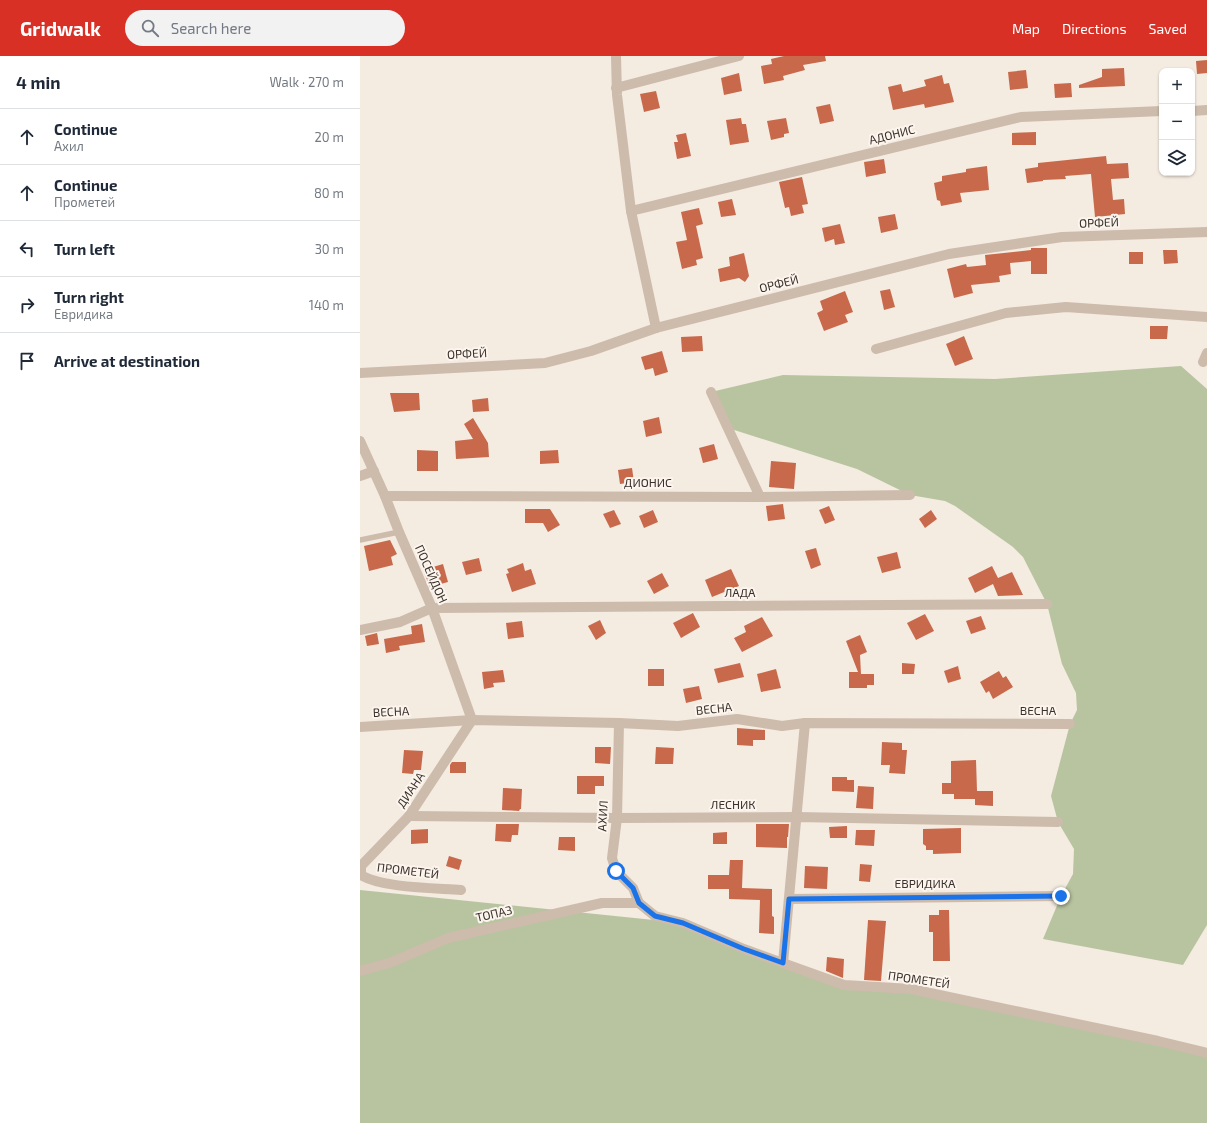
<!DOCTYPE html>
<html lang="en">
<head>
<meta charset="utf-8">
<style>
	body { margin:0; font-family:"Exo 2",sans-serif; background:#f2f2f3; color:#1f2937 }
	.controls { position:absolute; right:12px; top:12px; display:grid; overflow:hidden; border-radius:8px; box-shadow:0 1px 3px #0004 }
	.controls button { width:36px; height:36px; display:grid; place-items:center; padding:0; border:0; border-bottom:1px solid #e0e1e3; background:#fff; color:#1f2937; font:20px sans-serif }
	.stop { position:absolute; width:12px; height:12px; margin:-9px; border:3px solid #1a73e8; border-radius:50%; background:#fff }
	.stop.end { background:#1a73e8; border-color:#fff; box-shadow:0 1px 4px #0008 }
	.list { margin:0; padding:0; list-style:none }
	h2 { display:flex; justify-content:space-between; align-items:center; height:52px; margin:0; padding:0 16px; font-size:17px }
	h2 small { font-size:13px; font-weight:400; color:#747a83 }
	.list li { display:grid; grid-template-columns:26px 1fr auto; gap:12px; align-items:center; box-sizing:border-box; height:56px; padding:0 16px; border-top:1px solid #e0e1e3 }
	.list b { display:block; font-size:15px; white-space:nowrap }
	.list p { margin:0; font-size:13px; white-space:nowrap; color:#747a83 }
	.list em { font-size:13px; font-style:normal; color:#747a83 }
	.icon { flex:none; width:22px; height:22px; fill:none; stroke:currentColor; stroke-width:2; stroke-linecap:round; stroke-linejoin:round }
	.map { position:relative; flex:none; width:847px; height:1067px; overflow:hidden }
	header { display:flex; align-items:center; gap:24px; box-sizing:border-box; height:56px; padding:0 20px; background:#d93025; color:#fff }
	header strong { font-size:19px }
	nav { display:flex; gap:22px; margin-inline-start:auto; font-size:14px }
	.search { width:280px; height:36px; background:#f2f2f3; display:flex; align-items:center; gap:10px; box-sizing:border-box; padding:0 14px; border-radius:22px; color:#747a83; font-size:15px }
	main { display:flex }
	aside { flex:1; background:#fff }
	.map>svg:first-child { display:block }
	.green { fill:#b8c4a0 }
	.building { fill:#c8694b }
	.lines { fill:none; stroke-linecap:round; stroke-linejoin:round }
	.service { stroke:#cdbbac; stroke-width:5.5 }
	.minor { stroke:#cdbbac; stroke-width:10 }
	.route { stroke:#1a73e8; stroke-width:5 }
	.labels { text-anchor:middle; stroke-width:4; stroke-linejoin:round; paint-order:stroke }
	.street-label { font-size:12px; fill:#3b302b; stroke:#fbf5ee }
</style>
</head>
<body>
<header>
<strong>Gridwalk</strong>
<div class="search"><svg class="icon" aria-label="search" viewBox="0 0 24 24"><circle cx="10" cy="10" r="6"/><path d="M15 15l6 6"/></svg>Search here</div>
<nav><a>Map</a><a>Directions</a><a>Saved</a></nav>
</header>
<main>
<aside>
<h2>4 min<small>Walk · 270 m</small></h2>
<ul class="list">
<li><svg class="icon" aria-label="ahead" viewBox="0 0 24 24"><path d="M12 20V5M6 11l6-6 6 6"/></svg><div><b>Continue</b><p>Ахил</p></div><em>20 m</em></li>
<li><svg class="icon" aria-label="ahead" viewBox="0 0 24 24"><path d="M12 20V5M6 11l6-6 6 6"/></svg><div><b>Continue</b><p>Прометей</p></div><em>80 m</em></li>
<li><svg class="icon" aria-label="left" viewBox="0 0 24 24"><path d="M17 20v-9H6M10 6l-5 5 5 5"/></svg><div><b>Turn left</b></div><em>30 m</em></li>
<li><svg class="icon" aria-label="right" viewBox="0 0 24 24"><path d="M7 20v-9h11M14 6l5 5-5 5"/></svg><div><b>Turn right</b><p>Евридика</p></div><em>140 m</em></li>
<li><svg class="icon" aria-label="arrive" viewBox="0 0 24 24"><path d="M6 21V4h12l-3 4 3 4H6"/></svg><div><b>Arrive at destination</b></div></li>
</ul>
</aside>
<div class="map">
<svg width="847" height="1067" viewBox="0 0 847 1067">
	<rect width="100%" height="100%" fill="#f4ebe1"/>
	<!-- green -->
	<g class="green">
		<path d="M821,310l26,23v536l-24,40 -140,-26 18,-43 12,-22 1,-25 -16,-27 -7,-26 19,-72 7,-14 -1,-17 -14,-29 -15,-60 -24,-47 -10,-10 -58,-41 -10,-5 -35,-6 -53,-26 -129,-41 -17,-36 72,-17 212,4z"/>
		<path d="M0,834l323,33 161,62 67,4 296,63v71h-847z"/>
	</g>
	<!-- building -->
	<g class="building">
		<path d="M424,0h41l1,5 -23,4 2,5 -22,6 1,4 -20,4 -3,-18 11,-2 -1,-5z"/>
		<path d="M847,4v13l-10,1 -1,-13z"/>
		<path d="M764,12l1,18 -46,2v-3l23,-8v-8z"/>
		<path d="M666,14l2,18 -18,2 -2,-18z"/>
		<path d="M379,17l3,18 -18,4 -3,-17z"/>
		<path d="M582,19l2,9 5,-1 5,19 -29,6 -1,-4 -31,6 -5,-23 13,-3 2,8 23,-6 -2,-6z"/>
		<path d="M711,27l1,14 -17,1 -1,-14z"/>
		<path d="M296,35l4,17 -16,4 -4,-18z"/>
		<path d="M470,48l4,17 -14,3 -4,-17z"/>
		<path d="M381,62l1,6h4l3,18 -19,3 -4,-25z"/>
		<path d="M426,62l3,15 -5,1v3l-13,3 -4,-19z"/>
		<path d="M676,76v13h-24v-12z"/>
		<path d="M326,77l5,23 -14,3 -3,-17h4l-2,-7z"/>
		<path d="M746,100l1,8 21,-1 1,15 -18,1 2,21 11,-1 1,15 -30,3 -4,-43 -26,2 1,3 -23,1v1l-16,2 -2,-14 13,-2v-4z"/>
		<path d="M524,103l2,14 -20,4 -2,-15z"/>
		<path d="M627,110l2,24 -29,3 2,9 -21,4 -1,-5 -3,-1 -3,-17 8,-2v-5l24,-4v-3z"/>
		<path d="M442,121l6,27 -6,1 2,8 -13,3 -2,-9 -4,1 -6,-26z"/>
		<path d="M372,143l4,16 -15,2 -3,-15z"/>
		<path d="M339,152l4,16 -7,2 7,32 -7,2 1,5 -15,4 -6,-27 11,-2 -6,-28z"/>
		<path d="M535,158l3,15 -17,4 -3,-16z"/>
		<path d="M480,168l5,19 -10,2 -1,-6 -9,3 -3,-14z"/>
		<path d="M671,192h16v26h-16v-13l-21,2 1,11 -12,2 1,6 -29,3 2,8 -19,5 -7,-29 19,-5 1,3 19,-2 -1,-10 46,-5z"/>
		<path d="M803,194h14l1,13 -14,1z"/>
		<rect x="769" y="196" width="14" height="12"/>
		<path d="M384,197l5,23 -4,6 -6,-4 -19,4 -2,-13 12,-3 -1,-9z"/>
		<path d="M530,233l5,18 -11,3 -4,-19z"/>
		<path d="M485,235l8,21 -8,3 3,7 -24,9 -7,-18 6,-3 -3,-9z"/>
		<path d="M790,270h18l-1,13h-17z"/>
		<path d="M342,280l1,15 -21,1 -1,-15z"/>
		<path d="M604,280l9,23 -18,7 -9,-22z"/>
		<path d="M302,295l6,21 -13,4 -2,-8 -8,2 -4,-13z"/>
		<path d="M30,337h29l1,17 -26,2z"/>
		<path d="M128,342l1,13 -16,1 -1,-12z"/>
		<path d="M299,361l3,16 -16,4 -3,-16z"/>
		<path d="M113,362l15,25 1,14 -33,2 -1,-18 18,-2 -9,-15z"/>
		<path d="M354,388l4,15 -15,4 -4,-15z"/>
		<path d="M57,394l21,1v20h-21z"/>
		<path d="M198,394l1,13 -19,1v-13z"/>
		<path d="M411,405l25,2 -2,26 -25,-2z"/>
		<path d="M272,412l2,14 -14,2 -2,-14z"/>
		<path d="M423,448l2,15 -17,2 -2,-15z"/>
		<path d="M469,450l6,14 -10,4 -6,-14z"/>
		<path d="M165,453h25l10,16 -12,7 -5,-9h-18z"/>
		<path d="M254,454l7,14 -11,4 -7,-14z"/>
		<path d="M293,454l5,12 -14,6 -5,-12z"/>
		<path d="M571,454l6,9 -12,9 -6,-9z"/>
		<path d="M30,484l7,14 -6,3 2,8 -24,6 -5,-25z"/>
		<path d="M456,492l5,17 -10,4 -6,-18z"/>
		<path d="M537,496l4,16 -19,5 -5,-16z"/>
		<path d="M119,502l3,13 -16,4 -4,-13z"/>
		<path d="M163,507l2,8 6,-2 5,15 -24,8 -6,-18 3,-1 -2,-4z"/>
		<path d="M83,508l5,18 -18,5 -7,-17z"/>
		<path d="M632,510l6,12 14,-6 11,23 -25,1 -5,-12 -18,9 -7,-15z"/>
		<path d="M371,513l8,17 -27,11 -7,-17z"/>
		<path d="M302,517l7,13 -15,8 -7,-13z"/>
		<path d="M333,557l7,14 -19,11 -8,-15z"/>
		<path d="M565,558l9,17 -18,9 -9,-17z"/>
		<path d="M621,560l5,13 -15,5 -5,-13z"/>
		<path d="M402,561l11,19 -31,16 -8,-14 12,-6 -2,-6z"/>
		<path d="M240,564l6,13 -10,7 -8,-14z"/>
		<path d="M162,565l2,16 -16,2 -2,-16z"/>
		<path d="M62,568l3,18 -26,4 1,4 -14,3 -2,-14 28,-5 -1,-8z"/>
		<path d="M17,577l2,11 -12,2 -2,-10z"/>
		<path d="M500,579l7,17 -7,3 1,19h13v11h-7v3h-18v-16h9l-12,-31z"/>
		<path d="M380,607l4,14 -26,6 -4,-14z"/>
		<path d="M542,607l13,1 -1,10h-12z"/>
		<path d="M598,610l3,13 -13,4 -4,-12z"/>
		<rect x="288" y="613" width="16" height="17"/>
		<path d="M416,613l5,19 -20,4 -4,-18z"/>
		<path d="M143,614l2,12 -12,1 1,4 -10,2 -2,-17z"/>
		<path d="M639,615l4,7 3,-2 7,11 -20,12 -4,-8 -3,2 -6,-11z"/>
		<path d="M339,630l3,13 -16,4 -3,-14z"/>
		<path d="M377,672l28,2v10h-12v6l-16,-1z"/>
		<path d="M522,686l20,1v7h5l-2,24 -16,-1 1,-8h-9z"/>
		<path d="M235,691h16l-1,17 -15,-1z"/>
		<path d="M296,691l18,1 -1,16h-18z"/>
		<path d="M44,694l19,1 -2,19h-7l-1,4 -11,-1z"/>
		<path d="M616,704l1,31h16v15l-18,-1v-6h-21v-5h-12v-11h9v-22z"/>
		<path d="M92,706h14v11h-16v-8z"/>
		<path d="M217,720h27v10h-9v8h-18z"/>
		<path d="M472,721h15v3h7v12l-22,-1z"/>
		<path d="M498,730l16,1 -1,22 -17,-1z"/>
		<path d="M143,732l19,1 -1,20h-1l-1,2 -17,-1z"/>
		<path d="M136,768h23l-1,11h-6l-1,7 -16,-1z"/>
		<path d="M396,768h33l-1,13h-1v11l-31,-1z"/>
		<path d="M487,770v12h-17l-1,-11z"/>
		<path d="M601,772v25l-28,1v-4h-7v-4l-3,-2v-15z"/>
		<path d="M68,773v14l-17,1v-14z"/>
		<path d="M496,774h19l-1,16 -19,-1z"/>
		<path d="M367,776v12h-14v-11z"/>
		<path d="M199,781h16v14l-17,-1z"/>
		<path d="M89,800l13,4 -3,10 -13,-4z"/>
		<path d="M370,804h13l-1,28 30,1v27l2,1v17l-15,-1 1,-33 -31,-1v-10h-21v-14h21z"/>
		<path d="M500,808l12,1 -2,17 -11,-1z"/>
		<path d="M445,810l23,1 -1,22 -23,-1z"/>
		<path d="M579,854h10l1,51h-17v-29h-4v-17h10z"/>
		<path d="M508,864l18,1 -5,60 -17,-1z"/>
		<path d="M467,901l17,2 -1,19 -17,-7z"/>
	</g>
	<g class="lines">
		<!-- service -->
		<path class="service" d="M0,484l39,-8"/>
		<!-- minor -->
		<g class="minor">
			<path d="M256,0l1,39 14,116 25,117"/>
			<path d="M256,32l123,-32"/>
			<path d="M832,55l15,-1"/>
			<path d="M271,155l390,-94 141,-6"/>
			<path d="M516,293l130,-36 60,-6 141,10"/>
			<path d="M843,306l4,-9"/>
			<path d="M0,317l185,-10 46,-12 65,-23 293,-74 113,-17 145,-5"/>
			<path d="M351,336l49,105"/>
			<path d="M0,385l25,55 14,36 33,76 40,112 -63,96 -48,50v9c20,13 75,13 100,15"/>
			<path d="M0,420l14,-5"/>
			<path d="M25,440l375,1 150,-2"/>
			<path d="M0,574l40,-8 32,-14 615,-4"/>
			<path d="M259,667l-2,95 -5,40 4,13 17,17 6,15 16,13 28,7 61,26 100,36 67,4 247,52 49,12"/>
			<path d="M0,671l112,-7 147,3 59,3 59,-7 45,7 23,-3 265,1"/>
			<path d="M49,760l208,2 180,-1 261,5"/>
			<path d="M429,843l272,-3"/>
			<path d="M423,907l22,-240"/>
			<path d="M0,915l32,-9 56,-24 154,-35h37"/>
		</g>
	</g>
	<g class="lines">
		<!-- route -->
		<path class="route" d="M256,815l17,17 6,15 16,13 28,7 61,26 39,14 6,-64 272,-3"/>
	</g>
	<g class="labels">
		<!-- street labels -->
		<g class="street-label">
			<text transform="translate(532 79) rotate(-14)" y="4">АДОНИС</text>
			<text transform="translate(739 167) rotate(-2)" y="4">ОРФЕЙ</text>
			<text transform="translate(419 228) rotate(-14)" y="4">ОРФЕЙ</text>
			<text transform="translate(107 298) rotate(-3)" y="4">ОРФЕЙ</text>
			<text x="288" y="431">ДИОНИС</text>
			<text transform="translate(71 518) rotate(66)" y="4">ПОСЕЙДОН</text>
			<text x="380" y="541">ЛАДА</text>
			<text transform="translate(354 653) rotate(-6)" y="4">ВЕСНА</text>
			<text x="678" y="659">ВЕСНА</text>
			<text transform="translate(31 656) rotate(-3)" y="4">ВЕСНА</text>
			<text transform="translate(51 734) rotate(-56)" y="4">ДИАНА</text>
			<text x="373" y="753">ЛЕСНИК</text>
			<text transform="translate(243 760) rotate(-87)" y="4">АХИЛ</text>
			<text transform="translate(48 815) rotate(7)" y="4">ПРОМЕТЕЙ</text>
			<text x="565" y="832">ЕВРИДИКА</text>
			<text transform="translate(134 858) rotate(-13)" y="4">ТОПАЗ</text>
			<text transform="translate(559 924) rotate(8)" y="4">ПРОМЕТЕЙ</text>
		</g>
	</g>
</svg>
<div class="controls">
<button>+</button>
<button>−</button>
<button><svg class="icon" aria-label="layers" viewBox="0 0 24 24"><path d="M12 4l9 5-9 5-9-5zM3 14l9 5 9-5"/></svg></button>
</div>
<div class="stop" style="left:256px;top:815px"></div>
<div class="stop end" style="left:701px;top:840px"></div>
</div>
</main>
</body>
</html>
